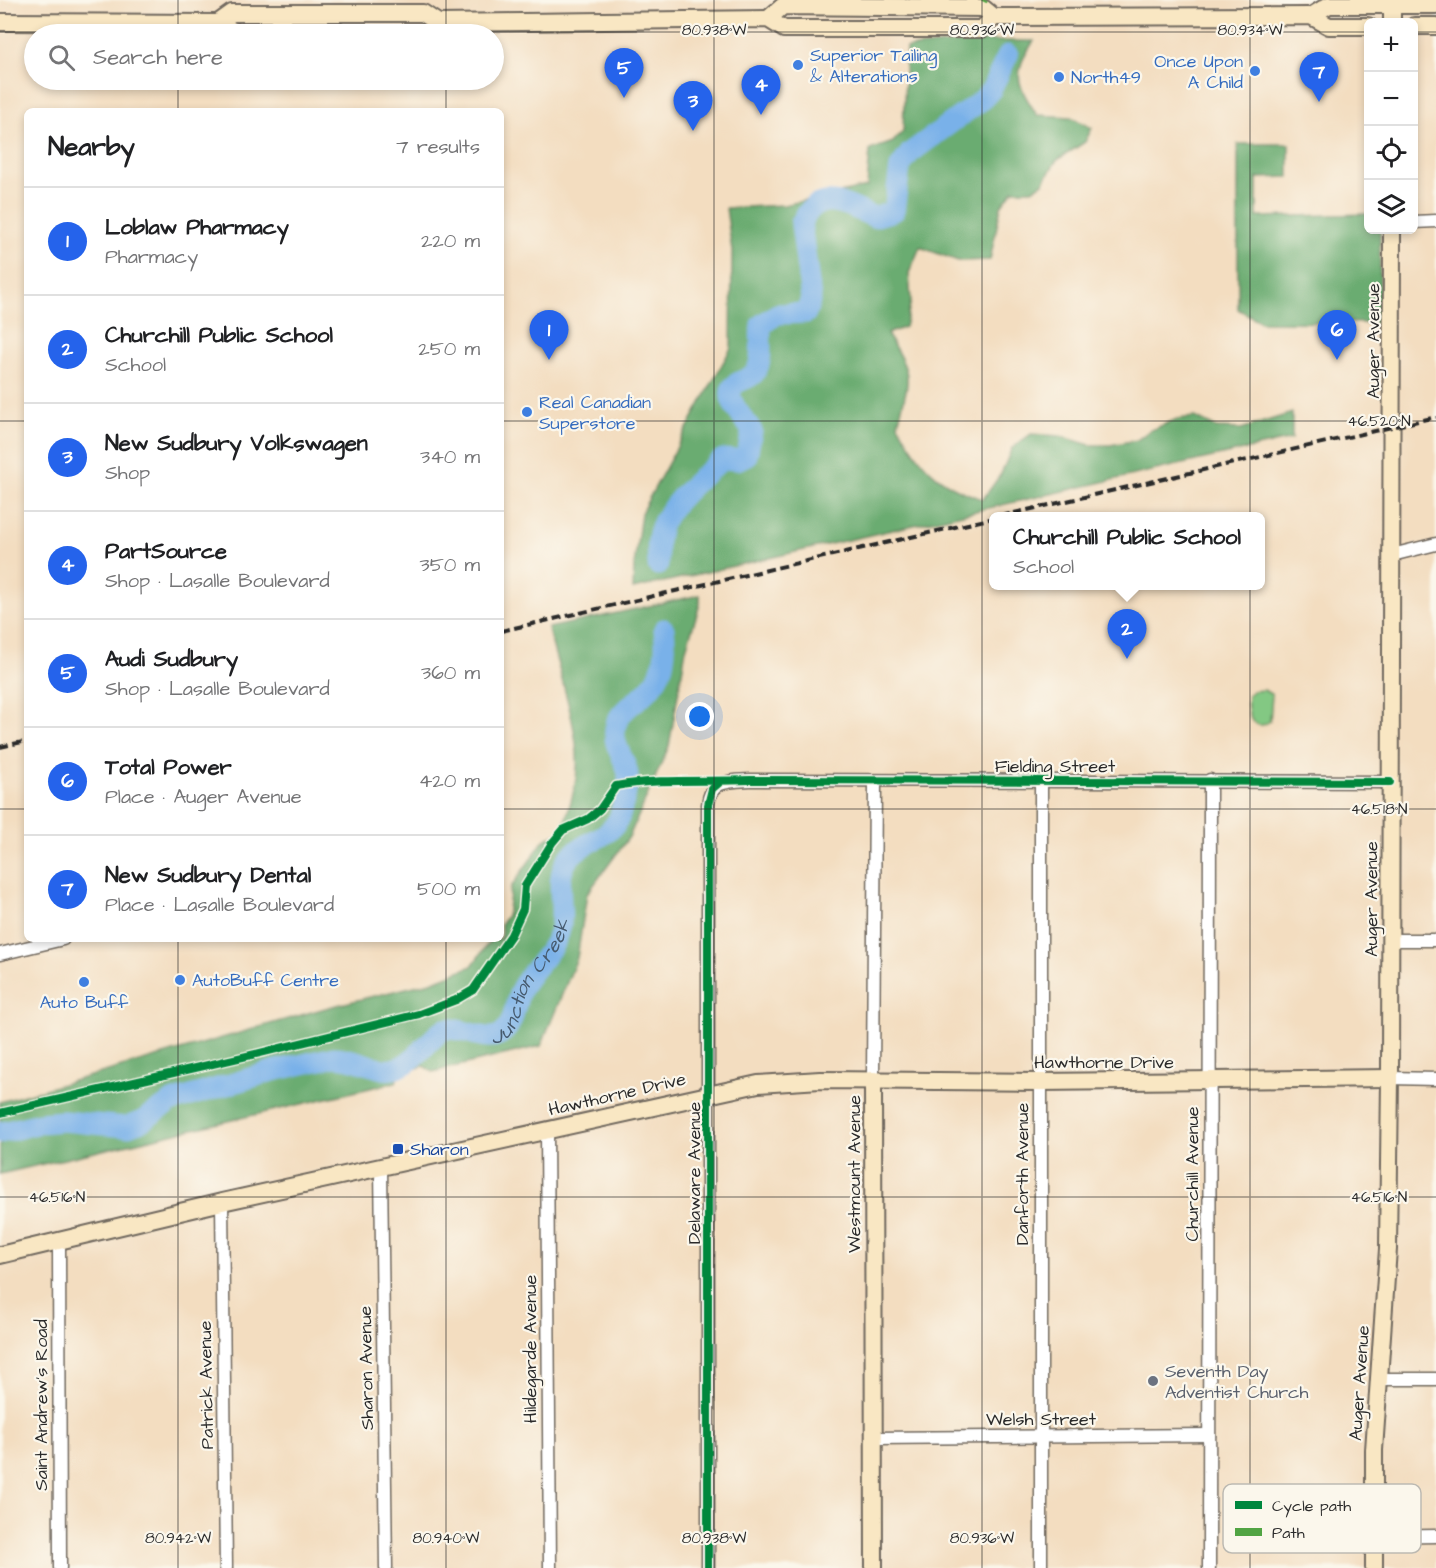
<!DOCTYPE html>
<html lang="en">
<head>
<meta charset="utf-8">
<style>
	body { margin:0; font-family:"Architects Daughter",sans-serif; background:#f6f6f6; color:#202124 }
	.controls { position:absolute; right:18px; top:18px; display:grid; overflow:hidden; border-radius:9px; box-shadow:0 3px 9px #0003 }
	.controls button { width:54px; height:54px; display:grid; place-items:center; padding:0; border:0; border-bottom:2px solid #e0e0e0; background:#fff; color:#202124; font:30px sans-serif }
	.you { position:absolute; left:700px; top:717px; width:21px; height:21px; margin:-15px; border:4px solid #fff; border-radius:50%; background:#1a73e8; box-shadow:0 0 0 9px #1a73e833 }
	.badge { display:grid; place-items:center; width:39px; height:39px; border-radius:50%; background:#2563eb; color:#fff; font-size:20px; font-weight:700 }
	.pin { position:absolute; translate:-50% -50px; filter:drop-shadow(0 2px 3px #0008) }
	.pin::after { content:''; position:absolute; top:32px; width:21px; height:18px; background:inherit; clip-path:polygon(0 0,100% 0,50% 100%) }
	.popup { position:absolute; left:989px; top:512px; width:276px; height:78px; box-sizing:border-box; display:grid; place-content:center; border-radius:9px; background:#fff; filter:drop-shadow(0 2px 4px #0005); font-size:20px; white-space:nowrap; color:#757577 }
	.popup b { font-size:22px; color:#202124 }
	.popup::after { content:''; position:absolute; left:50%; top:100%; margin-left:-12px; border:12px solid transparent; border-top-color:#fff }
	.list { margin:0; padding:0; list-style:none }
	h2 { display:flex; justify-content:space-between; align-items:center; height:78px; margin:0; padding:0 24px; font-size:26px }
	h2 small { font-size:20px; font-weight:400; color:#757577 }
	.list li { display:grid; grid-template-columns:39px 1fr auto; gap:18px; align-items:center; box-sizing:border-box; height:108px; padding:0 24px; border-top:2px solid #e0e0e0 }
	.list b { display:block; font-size:22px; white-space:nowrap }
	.list p { margin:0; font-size:20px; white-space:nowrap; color:#757577 }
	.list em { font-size:20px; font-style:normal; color:#757577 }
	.icon { flex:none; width:33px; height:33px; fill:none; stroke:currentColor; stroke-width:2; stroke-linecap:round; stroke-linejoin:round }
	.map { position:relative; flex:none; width:1436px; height:1568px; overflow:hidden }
	.search { position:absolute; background:#fff; box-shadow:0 3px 9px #0003; left:24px; top:24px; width:480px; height:66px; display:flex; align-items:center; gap:15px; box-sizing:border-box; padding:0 21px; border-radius:33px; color:#757577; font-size:22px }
	.panel { position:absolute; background:#fff; box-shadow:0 3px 9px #0003; left:24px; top:108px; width:480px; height:834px; border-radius:9px }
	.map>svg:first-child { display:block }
	.green { fill:#83c883; stroke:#577a57; stroke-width:1.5 }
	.forest { fill:#6aac71; stroke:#4a6c4e; stroke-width:1.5 }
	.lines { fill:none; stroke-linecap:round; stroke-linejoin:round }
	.river { stroke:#79b1e9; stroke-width:21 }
	.street-casing { stroke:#71695f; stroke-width:15 }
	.secondary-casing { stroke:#71695f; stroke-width:20 }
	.street { stroke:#fff; stroke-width:12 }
	.secondary { stroke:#f9e7c3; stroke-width:16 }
	.rail { stroke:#2b2b2b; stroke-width:4; stroke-dasharray:9 4.5; stroke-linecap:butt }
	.quiet { stroke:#51a443; stroke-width:6; stroke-dasharray:12 6; stroke-linecap:butt }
	.cycleway-casing { stroke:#fbf7ec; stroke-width:11 }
	.cycleway { stroke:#00873e; stroke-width:8 }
	.ticks { fill:none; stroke:#2b2b2b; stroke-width:1.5; stroke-opacity:0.45 }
	.shop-dot { fill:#3f7fe0; stroke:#fbf7ec; stroke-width:2 }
	.transit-dot { fill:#1a4fb4; stroke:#fbf7ec; stroke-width:2 }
	.worship-dot { fill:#6b7280; stroke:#fbf7ec; stroke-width:2 }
	.labels { text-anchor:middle; stroke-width:4.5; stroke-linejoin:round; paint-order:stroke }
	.shop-label { font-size:18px; fill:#366cbe; stroke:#fbf7ec; text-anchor:start }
	.street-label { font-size:18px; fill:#2b2b2b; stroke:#fbf7ec }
	.transit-label { font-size:18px; fill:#164399; stroke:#fbf7ec; text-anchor:start }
	.worship-label { font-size:18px; fill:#5b616d; stroke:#fbf7ec; text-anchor:start }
	.water-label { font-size:20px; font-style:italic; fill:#465a6e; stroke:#fbf7ec }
	.key { fill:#fbf7ec; stroke:#bdbab2; stroke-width:1.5 }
	.key-label { font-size:16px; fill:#2b2b2b }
	.ticks-label { font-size:15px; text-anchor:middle; fill:#2b2b2b; stroke:#fbf7ec; stroke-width:4.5; stroke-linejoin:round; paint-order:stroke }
</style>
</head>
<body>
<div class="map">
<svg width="1436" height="1568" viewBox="0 0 1436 1568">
	<rect width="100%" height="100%" fill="#fbf7ec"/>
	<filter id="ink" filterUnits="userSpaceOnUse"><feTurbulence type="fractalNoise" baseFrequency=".0167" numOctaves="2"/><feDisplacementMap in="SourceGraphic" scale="12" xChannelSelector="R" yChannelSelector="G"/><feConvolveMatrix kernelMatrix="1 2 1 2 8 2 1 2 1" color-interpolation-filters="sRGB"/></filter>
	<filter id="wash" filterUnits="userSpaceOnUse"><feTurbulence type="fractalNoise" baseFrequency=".008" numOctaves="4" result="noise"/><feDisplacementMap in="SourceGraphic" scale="24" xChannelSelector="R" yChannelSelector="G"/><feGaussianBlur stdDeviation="1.35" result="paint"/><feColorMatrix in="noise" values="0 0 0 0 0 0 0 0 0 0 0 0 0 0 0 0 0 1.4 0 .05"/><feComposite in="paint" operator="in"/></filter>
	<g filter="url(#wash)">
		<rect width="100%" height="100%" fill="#f3ddc0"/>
		<!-- green -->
		<path class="green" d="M1264,690l8,5 -2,26c-18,14 -24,-11 -22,-25l5,-5z"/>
		<!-- forest -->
		<g class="forest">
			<path d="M973,41h61c-22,32 -18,42 3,74l34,2 21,11 -7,14 -29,19 -13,22 -11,7h-19l-12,16 -11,54 -32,1 -38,-14 -11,26 2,28 -6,26 -18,7c27,45 23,40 11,90 22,41 39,61 85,75l18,-25 11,-26 19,-14 29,2 30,9h20l27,-5 12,-9 28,-12 18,-2 22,11 24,1 51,-16v26l-659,150 1,-23 7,-53 90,-165 1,-97 -6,-43 58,-3 83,-18 3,-37 23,-8 10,-11 3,-83z"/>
			<path d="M1238,144h51v33l-32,1v39l111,-3v16h12v93l-119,-1 -23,-13z"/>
			<path d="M700,595v9l-14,45 -17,97 -40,91 -42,57 -10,64 -36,88 -108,26 -9,-6 -25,7 -3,9 -396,92v-72l329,-95 102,-25 41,-16 19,-27h10v-15l6,-9 4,-28 33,-47 18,-9c6,-20 14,-42 15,-63 3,-36 -20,-102 -29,-140z"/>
		</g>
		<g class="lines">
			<!-- river -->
			<g class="river">
				<path d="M658,565c0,-13 -2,-26 3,-38 9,-24 42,-52 62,-68l14,1 10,-5 5,-24c-7,-13 -33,-35 -15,-48 7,-4 15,-5 19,-12 8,-12 3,-32 5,-46l16,-11 29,-1 5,-15 -10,-75c18,-37 47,-17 73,-6l20,-6 6,-44 10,-14 72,-53 9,-10 17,-35"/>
				<path id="s1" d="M0,1133l40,-10 23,-2 63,6 16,-6 29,-19 102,-31 61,-14c15,0 30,7 45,11 28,9 46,-26 65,-39 18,-3 42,15 57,5 14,-8 13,-31 20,-45 10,-20 30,-34 38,-56 7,-22 -4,-46 5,-67 12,-27 50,-24 57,-54 2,-10 8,-25 7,-36 0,-17 -18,-28 -12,-52 3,-10 12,-17 20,-23 26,-20 32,-40 28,-72"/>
			</g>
		</g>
	</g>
	<g filter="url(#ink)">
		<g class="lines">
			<defs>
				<g id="street">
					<path d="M1414,222l22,-1"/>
					<path d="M1392,555l44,-11"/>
					<path d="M1041,781v787"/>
					<path d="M1390,940h46"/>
					<path d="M0,954l63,-15"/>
					<path d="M1390,1078l46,1"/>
					<path d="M873,1080l2,-299"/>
					<path d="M547,1130l3,438"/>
					<path d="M381,1167l5,401"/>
					<path d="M222,1202l4,366"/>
					<path d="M59,1241l1,327"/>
					<path d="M1378,1379h58"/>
					<path d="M874,1438l335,-3"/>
					<path d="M1374,1537l62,-1"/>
					<path d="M708,1568v-763c2,-25 20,-24 42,-25l640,2"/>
					<path d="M1209,1568l1,-788"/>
				</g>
				<g id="secondary">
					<path d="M1392,5v17"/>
					<path d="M1311,16l18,-11h107"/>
					<path d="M768,19l15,-13 200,2 11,9 317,-1 18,10h39"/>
					<path d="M0,22l218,1 21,11"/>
					<path d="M218,23l14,-10h191l15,10 330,-4 16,10h198l12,-12"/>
					<path d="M1414,26h22"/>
					<path d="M873,1080l1,488"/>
					<path d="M0,1255l222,-53 536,-118 62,-4 220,2 350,-4"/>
					<path d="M1374,1568v-118l14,-201 2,-171 2,-848"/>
				</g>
			</defs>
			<!-- street casing -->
			<use href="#street" class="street-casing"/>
			<!-- secondary casing -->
			<use href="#secondary" class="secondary-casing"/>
			<!-- street -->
			<use href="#street" class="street"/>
			<!-- secondary -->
			<use href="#secondary" class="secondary"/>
			<!-- rail -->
			<g class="rail">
				<path d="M1001,516l435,-99"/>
				<path d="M501,631l493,-113"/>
				<path d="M0,747l27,-6"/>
			</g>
			<!-- quiet -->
			<path class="quiet" d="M984,2l1,-2"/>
			<defs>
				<g id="cycleway">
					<path d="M0,1113l260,-60 159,-39 37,-14 17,-10 38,-55 12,-26 2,-23 27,-43 11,-13 25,-11 12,-10 16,-23c44,-8 89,-4 134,-6l640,2"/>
					<path d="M708,1568v-763l4,-16 7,-6"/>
				</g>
			</defs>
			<!-- cycleway casing -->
			<use href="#cycleway" class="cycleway-casing"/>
			<!-- cycleway -->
			<use href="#cycleway" class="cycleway"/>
		</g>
	</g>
	<!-- ticks -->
	<path class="ticks" d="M178,0v34M446,0v34M714,0v1568M982,0v1568M1250,0v1568M0,32h1368M1414,32h22M178,80v31M446,80v31M0,421h27M501,421h935M0,809h27M501,809h935M178,939v629M446,939v629M0,1197h1436"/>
	<!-- markers -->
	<g class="shop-dot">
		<circle cx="798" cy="65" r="6"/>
		<circle cx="1255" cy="71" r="6"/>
		<circle cx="1059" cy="77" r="6"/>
		<circle cx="527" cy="412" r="6"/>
		<circle cx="180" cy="980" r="6"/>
		<circle cx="84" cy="982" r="6"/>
	</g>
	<rect class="transit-dot" x="392" y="1143" width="12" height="12" rx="3"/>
	<circle class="worship-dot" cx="1153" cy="1381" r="6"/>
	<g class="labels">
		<!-- shop labels -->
		<g class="shop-label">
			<text x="810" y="61">Superior Tailing<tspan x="810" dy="21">&amp; Alterations</tspan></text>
			<text x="1243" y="67" text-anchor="end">Once Upon<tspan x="1243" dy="21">A Child</tspan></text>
			<text x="1071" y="83">North49</text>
			<text x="539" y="408">Real Canadian<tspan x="539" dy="21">Superstore</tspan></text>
			<text x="192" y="986">AutoBuff Centre</text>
			<text x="84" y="1008" text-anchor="middle">Auto Buff</text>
		</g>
		<!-- street labels -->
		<g class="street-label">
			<text transform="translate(1373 341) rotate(-90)" y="6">Auger Avenue</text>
			<text x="1055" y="772">Fielding Street</text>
			<text transform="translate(1371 899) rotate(-90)" y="6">Auger Avenue</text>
			<text x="1104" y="1068">Hawthorne Drive</text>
			<text transform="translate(617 1094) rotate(-13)" y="6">Hawthorne Drive</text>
			<text transform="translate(694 1173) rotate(-90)" y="6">Delaware Avenue</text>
			<text transform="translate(854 1174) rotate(-90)" y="6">Westmount Avenue</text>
			<text transform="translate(1022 1174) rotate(-90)" y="6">Danforth Avenue</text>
			<text transform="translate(1192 1174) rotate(-90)" y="6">Churchill Avenue</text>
			<text transform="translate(530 1349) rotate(-90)" y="6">Hildegarde Avenue</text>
			<text transform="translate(366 1368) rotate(-91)" y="6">Sharon Avenue</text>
			<text transform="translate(1359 1383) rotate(-86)" y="6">Auger Avenue</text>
			<text transform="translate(206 1385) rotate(-91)" y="6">Patrick Avenue</text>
			<text transform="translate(41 1405) rotate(-90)" y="6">Saint Andrew's Road</text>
			<text x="1041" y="1425">Welsh Street</text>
		</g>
		<!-- transit labels -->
		<g class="transit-label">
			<text x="410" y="1155">Sharon</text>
		</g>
		<!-- worship labels -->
		<g class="worship-label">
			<text x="1165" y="1377">Seventh Day<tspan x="1165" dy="21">Adventist Church</tspan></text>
		</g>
		<!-- water labels -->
		<g class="water-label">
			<text dy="7" stroke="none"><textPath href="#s1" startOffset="594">Junction Creek</textPath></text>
		</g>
	</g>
	<!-- legend -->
	<rect x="1223" y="1484" width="198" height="69" rx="9" class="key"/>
	<rect x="1235" y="1501" width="27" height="8" fill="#00873e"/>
	<rect x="1235" y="1528" width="27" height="8" fill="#51a443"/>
	<g class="key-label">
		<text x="1272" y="1511">Cycle path</text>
		<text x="1272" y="1538">Path</text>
	</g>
	<g class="ticks-label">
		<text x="714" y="35">80.938°W</text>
		<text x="982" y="35">80.936°W</text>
		<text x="1250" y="35">80.934°W</text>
		<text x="1379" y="426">46.520°N</text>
		<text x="1379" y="814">46.518°N</text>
		<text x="57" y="1202">46.516°N</text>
		<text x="1379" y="1202">46.516°N</text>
		<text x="178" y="1543">80.942°W</text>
		<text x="446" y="1543">80.940°W</text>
		<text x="714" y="1543">80.938°W</text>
		<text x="982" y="1543">80.936°W</text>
	</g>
</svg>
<div class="controls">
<button>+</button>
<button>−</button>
<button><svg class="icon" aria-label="locate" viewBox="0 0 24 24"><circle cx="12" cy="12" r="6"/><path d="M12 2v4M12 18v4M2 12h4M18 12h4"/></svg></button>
<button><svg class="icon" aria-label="layers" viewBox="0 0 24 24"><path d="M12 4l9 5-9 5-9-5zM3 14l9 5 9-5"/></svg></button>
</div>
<div class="you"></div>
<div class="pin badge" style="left:549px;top:360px">1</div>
<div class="pin badge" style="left:1127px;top:659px">2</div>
<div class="popup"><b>Churchill Public School</b>School</div>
<div class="pin badge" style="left:693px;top:131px">3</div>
<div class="pin badge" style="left:761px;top:115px">4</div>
<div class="pin badge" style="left:624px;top:98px">5</div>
<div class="pin badge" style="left:1337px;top:360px">6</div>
<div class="pin badge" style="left:1319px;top:102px">7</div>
<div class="search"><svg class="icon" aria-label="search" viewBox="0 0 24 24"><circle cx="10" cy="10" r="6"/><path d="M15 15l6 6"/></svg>Search here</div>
<section class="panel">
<h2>Nearby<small>7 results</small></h2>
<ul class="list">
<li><span class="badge">1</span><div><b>Loblaw Pharmacy</b><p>Pharmacy</p></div><em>220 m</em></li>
<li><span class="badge">2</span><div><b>Churchill Public School</b><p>School</p></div><em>250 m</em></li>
<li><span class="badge">3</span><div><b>New Sudbury Volkswagen</b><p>Shop</p></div><em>340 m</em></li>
<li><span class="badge">4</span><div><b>PartSource</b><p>Shop · Lasalle Boulevard</p></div><em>350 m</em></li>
<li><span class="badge">5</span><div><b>Audi Sudbury</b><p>Shop · Lasalle Boulevard</p></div><em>360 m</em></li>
<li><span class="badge">6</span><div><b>Total Power</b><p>Place · Auger Avenue</p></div><em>420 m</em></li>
<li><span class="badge">7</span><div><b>New Sudbury Dental</b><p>Place · Lasalle Boulevard</p></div><em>500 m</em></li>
</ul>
</section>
</div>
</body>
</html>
